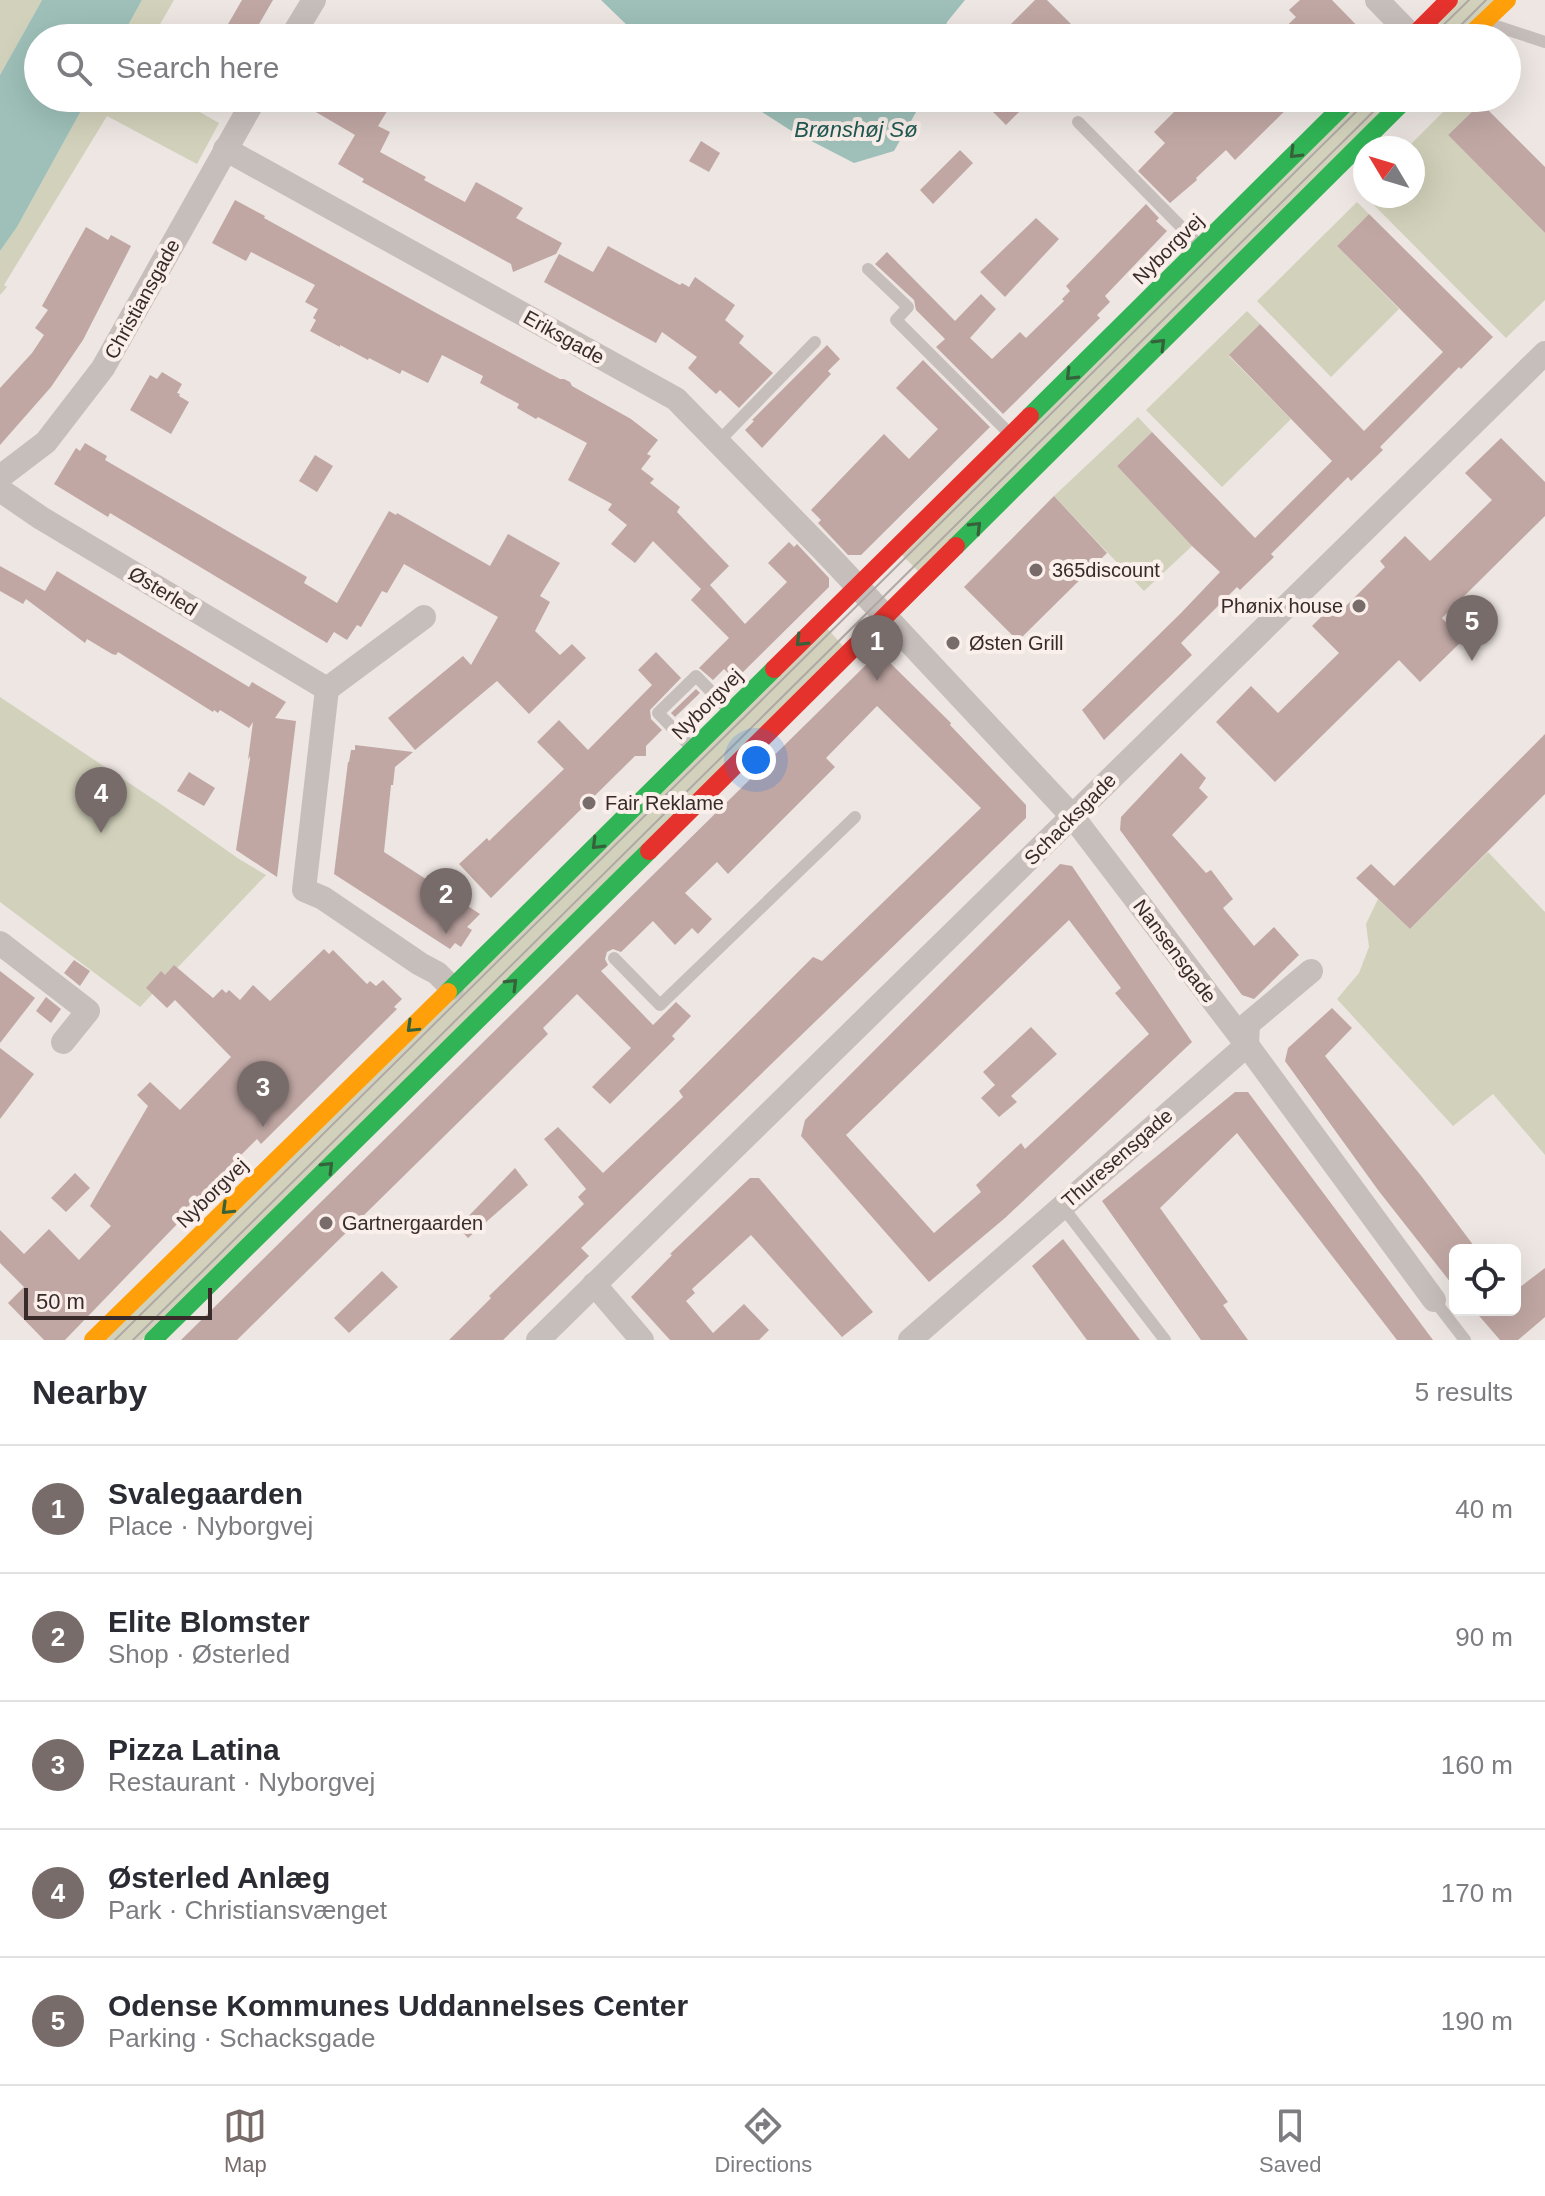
<!DOCTYPE html>
<html lang="en">
<head>
<meta charset="utf-8">
<style>
	body { margin:0; font-family:Helvetica,sans-serif; background:#f7f7f7; color:#2b2b33 }
	.controls { position:absolute; right:24px; bottom:24px; display:grid; overflow:hidden; border-radius:12px; box-shadow:0 8px 32px #0002 }
	.controls button { width:72px; height:72px; display:grid; place-items:center; padding:0; border:0; border-bottom:2px solid #e1e1e2; background:#fff; color:#2b2b33; font:40px sans-serif }
	.compass { position:absolute; left:1353px; top:136px; width:72px; height:72px; border-radius:50%; background:#fff; box-shadow:0 8px 32px #0002; rotate:308deg }
	.scale { position:absolute; left:24px; bottom:20px; width:188px; box-sizing:border-box; padding-left:8px; border:4px solid #382b29; border-top:0; font-size:22px; line-height:28px; white-space:nowrap; color:#382b29; -webkit-text-stroke:6px #faefea; paint-order:stroke }
	.you { position:absolute; left:756px; top:760px; width:28px; height:28px; margin:-20px; border:6px solid #fff; border-radius:50%; background:#1a73e8; box-shadow:0 0 0 12px #1a73e833 }
	.badge { display:grid; place-items:center; width:52px; height:52px; border-radius:50%; background:#776c6a; color:#fff; font-size:26px; font-weight:700 }
	.pin { position:absolute; translate:-50% -66px; filter:drop-shadow(0 2px 4px #0008) }
	.pin::after { content:''; position:absolute; top:42px; width:28px; height:24px; background:inherit; clip-path:polygon(0 0,100% 0,50% 100%) }
	.list { margin:0; padding:0; list-style:none }
	h2 { display:flex; justify-content:space-between; align-items:center; height:104px; margin:0; padding:0 32px; font-size:34px }
	h2 small { font-size:26px; font-weight:400; color:#7c7c81 }
	.list li { display:grid; grid-template-columns:52px 1fr auto; gap:24px; align-items:center; box-sizing:border-box; height:128px; padding:0 32px; border-top:2px solid #e1e1e2 }
	.list b { display:block; font-size:30px; white-space:nowrap }
	.list p { margin:0; font-size:26px; white-space:nowrap; color:#7c7c81 }
	.list em { font-size:26px; font-style:normal; color:#7c7c81 }
	.icon { flex:none; width:44px; height:44px; fill:none; stroke:currentColor; stroke-width:2; stroke-linecap:round; stroke-linejoin:round }
	.map { position:relative; flex:none; width:1545px; height:1340px; overflow:hidden }
	.search { position:absolute; background:#fff; box-shadow:0 8px 32px #0002; left:24px; right:24px; top:24px; height:88px; display:flex; align-items:center; gap:20px; box-sizing:border-box; padding:0 28px; border-radius:44px; color:#7c7c81; font-size:30px }
	.sheet { height:744px; background:#fff }
	nav { display:flex; justify-content:space-around; align-items:center; box-sizing:border-box; height:112px; border-top:2px solid #e1e1e2; background:#fff; font-size:22px; color:#7c7c81 }
	nav a { display:grid; justify-items:center; gap:4px }
	nav .on { color:#776c6a }
	.map>svg:first-child { display:block }
	.green { fill:#d2d2bc }
	.water { fill:#9ec0b9 }
	.building { fill:#c0a7a4; fill-rule:evenodd }
	.lines { fill:none; stroke-linecap:round; stroke-linejoin:round }
	.lane { stroke:#c6bebb; stroke-width:12 }
	.street { stroke:#c6bebb; stroke-width:24 }
	.fast { stroke:#30b455; stroke-width:18 }
	.slow { stroke:#ff9f0a; stroke-width:18 }
	.jam { stroke:#e5322d; stroke-width:18 }
	.tram { stroke:#afa8a5; stroke-width:2 }
	.oneway { stroke:#35623b }
	.poi-dot { fill:#776c6a; stroke:#faefea; stroke-width:3 }
	.labels { text-anchor:middle; stroke-width:8; stroke-linejoin:round; paint-order:stroke }
	.street-label { font-size:20px; fill:#382b29; stroke:#faefea }
	.poi-label { font-size:20px; fill:#382b29; stroke:#faefea; text-anchor:start }
	.water-label { font-size:22px; font-style:italic; fill:#1e5952; stroke:#faefea }
</style>
</head>
<body>
<div class="map">
<svg width="1545" height="1340" viewBox="0 0 1545 1340">
	<rect width="100%" height="100%" fill="#ede6e2"/>
	<!-- green -->
	<g class="green">
		<path d="M0,0h42l-42,75z"/>
		<path d="M142,0h32l-22,38h-31z"/>
		<path d="M1459,0h39l-39,38h-39z"/>
		<path d="M88,98h87l44,25 -22,41 -90,-48 -103,169 3,2 -7,8v-44l17,-24z"/>
		<path d="M1360,98h38l-480,473 -19,-19z"/>
		<path d="M1457,98h19l5,5 -33,32 97,98v67l-39,38 -141,-142h48v-48h-6z"/>
		<path d="M1357,202l12,12 -32,32 62,63 -68,68 -74,-76z"/>
		<path d="M1247,311l13,13 -31,32 62,63 -69,68 -76,-77z"/>
		<path d="M1138,417l14,15 -35,34 75,80 -48,45 -90,-95z"/>
		<path d="M826,627l18,20 -702,693h-39z"/>
		<path d="M0,697l165,110 74,52 27,16 -126,132 -140,-105z"/>
		<path d="M1488,852l57,60v243l-52,-61 -40,32 -116,-127 22,-26 10,-26 -3,-23 12,-25 32,30z"/>
	</g>
	<!-- water -->
	<g class="water">
		<path d="M42,0h100l-21,38h-83v60h50l-71,129 -17,24v-176z"/>
		<path d="M601,0h364l-18,22 -5,16h-297l-13,-8z"/>
		<path d="M740,98h184l-30,53 -40,12 -64,-33z"/>
	</g>
	<!-- building -->
	<g class="building">
		<path d="M242,0h31l-22,38h-31z"/>
		<path d="M1035,0h12l38,38h-88z"/>
		<path d="M1300,0h32l37,38h-95l22,-21 -7,-7z"/>
		<path d="M292,98h103l-17,28 12,6 -10,20 46,25 -2,3 41,22 11,-20 47,26 -7,10 46,25 -6,11 -43,18 -2,-8 -145,-80 -4,-2 2,-3 -26,-15 17,-29z"/>
		<path d="M979,98h54l-27,27z"/>
		<path d="M1188,98h110l-63,62 -9,-10 -30,28 1,2 -27,23 -32,-32 27,-28 -11,-11z"/>
		<path d="M1481,103l64,64v66l-97,-98z"/>
		<path d="M701,141l19,12 -11,19 -20,-11z"/>
		<path d="M960,150l13,13 -40,41 -13,-14z"/>
		<path d="M235,200l30,16 -1,2 174,96 122,65h4l6,3 2,4 59,33 27,21 -11,14 4,2 -10,13 13,10 -4,4 30,24 -3,5 52,54 -19,19 35,39 42,-42 -19,-19 21,-21 5,5 3,-3 32,34v9l-94,93 -11,-11 -11,11 -14,-12 30,-30 -38,-38 10,-11 -48,-48 -18,22 -24,-19 16,-19 -19,-15 4,-6 -44,-24 19,-37 -49,-26 -2,2 -19,-11 2,-4 -39,-21 3,-7 -41,-21 -14,28 -26,-13 -2,4 -31,-16 -1,2 -28,-15v2l-30,-16 6,-11 -3,-2 5,-9 -13,-7 10,-17 -64,-33 -5,9 -34,-18z"/>
		<path d="M1146,204l13,14 -3,3 11,10 -62,65 5,6 -13,13 3,3 -97,96 -67,-67 9,-8 -29,-29 -2,-10 -39,-36 12,-12 68,69 26,-27 15,15 -26,29 22,21 28,-27 6,6 38,-37 -2,-2 8,-8 -4,-5z"/>
		<path d="M1369,214l124,123 -32,32 -2,-2 -79,80 3,3 -32,31 -3,-4 -77,77 3,3 -34,33 -3,-3 -56,56 11,12 -88,85 -22,-30 99,-97 39,-41 -28,-26 -75,-80 35,-34 103,106 77,-77 -103,-106 31,-31 104,107 79,-79 -106,-106z"/>
		<path d="M1036,218l23,21 -54,58 -25,-25z"/>
		<path d="M86,227l22,13 3,-5 20,11 -48,94 -32,47 -51,58v-57l32,-35 12,-18 -9,-7 13,-18 -6,-4z"/>
		<path d="M608,246l72,39 2,-2 7,4 6,-10 40,28 -10,15 19,16 -5,7 34,30 -34,35 -19,-18 -4,4 -28,-26 9,-11 -35,-25 -6,11 -112,-61 15,-28 34,18z"/>
		<path d="M827,345l13,14 -12,12 3,3 -69,74 -17,-18 9,-9 -2,-1z"/>
		<path d="M923,360l67,67 -129,128h-13l-30,-32 3,-3 -10,-10 73,-76 25,25 29,-30 -42,-41z"/>
		<path d="M162,372l20,12 -5,9 3,1 -1,2 10,6 -18,32 -41,-24 20,-35 7,4z"/>
		<path d="M1501,438l44,44v34l-103,102 21,22 -43,42 -21,-22 -124,122 -59,-60 35,-36 27,27 61,-60 -27,-27 25,-25 7,7 41,-41 -5,-6 25,-25 25,25 62,-61 -27,-27z"/>
		<path d="M85,443l22,13 -2,4 202,117 -3,6 33,20 52,-92 7,4 1,-2 93,53 18,-32 52,29 -20,33 10,6 -15,29 25,24 12,-11 14,14 -57,56 -32,-33 -82,69 -27,-32 75,-62 8,9 27,-48 -94,-53 -17,29 -5,-2 -21,36 -4,-2 -10,15 -13,-8 -7,11 -217,-130 -2,4 -54,-33 22,-36 4,3z"/>
		<path d="M315,455l18,11 -16,26 -18,-11z"/>
		<path d="M1054,496l53,57 -89,88 -54,-54z"/>
		<path d="M0,566l45,25 12,-20 192,116 3,-5 34,20 -11,16 21,3 -19,156 -41,-27 14,-91v-3l-2,4 5,-38 -4,6 -29,-18 -2,3 -4,-3 -1,2 -95,-60 -2,3 -4,-1 -25,-15 -2,4 -59,-44 -3,5 -23,-13z"/>
		<path d="M656,652l25,26 -31,32 1,9 11,11 -16,16v10h-11l-144,142 -32,-34 28,-26 2,3 75,-72 -27,-27 22,-22 29,30 64,-65 -14,-15z"/>
		<path d="M876,655h6l69,68 -1,2 76,80v13l-445,430 8,8 -86,84h-54l42,-42 -2,-2 95,-92 -6,-7 8,-8 -42,-50 14,-12 45,46 80,-76 -4,-6 134,-134 9,4 159,-153 -104,-102 -51,52 9,9 -107,107 -11,-12 -32,31 27,26 -14,15 -6,-6 -17,17 -22,-24 -32,31 -8,-3 -6,3 -2,7 3,6 -7,6 52,54 23,-23 15,14 -19,20 3,3 -65,65 -18,-17 39,-39 -54,-54 -34,34 5,6 -311,306h-56z"/>
		<path d="M696,689l4,4 -25,24 -4,-4z"/>
		<path d="M1545,734v60l-135,135 -54,-51 15,-14 23,22z"/>
		<path d="M355,745l58,7 -18,15 -2,18h-2l-7,67 96,62 -13,13 5,3 -11,17 -6,-4 -5,6 -116,-75 14,-112h1l2,-12h4z"/>
		<path d="M1181,753l25,25 -7,10 9,9 -36,38 34,38 5,-3 22,29 -10,9 31,38 20,-19 25,28 -45,44 -12,-4 -122,-165 1,-13z"/>
		<path d="M189,772l26,16 -11,18 -27,-15z"/>
		<path d="M1060,864l12,2 120,176 -187,176 -76,64 -128,-146 4,-16zM1069,920l52,68 -6,5 34,41 -124,115 -4,-6 -45,42 5,7 -47,41 -88,-98z"/>
		<path d="M324,949l5,5 4,-4 34,34 3,-3 6,5 7,-6 19,19 -8,8 3,2 -136,135 -4,-5 -38,38 4,5 -38,39 -3,-2 -117,121h-21l-36,-37 16,-16 -24,-24v-33l24,24 25,-25 30,31 32,-34 -21,-20 58,-100 -11,-11 13,-13 30,28 51,-53 -56,-57 -8,8 -21,-20 15,-17 4,4 9,-10 39,33 9,-9 4,4 3,-3 11,10 13,-15 17,16z"/>
		<path d="M74,960l16,11 -10,15 -16,-13z"/>
		<path d="M0,971l35,27 -35,45z"/>
		<path d="M46,997l15,12 -10,14 -15,-12z"/>
		<path d="M1332,1008l20,20 -27,28 97,121 55,73h-22v38l-77,-98 -93,-129 3,-13z"/>
		<path d="M1031,1027l26,27 -46,42 6,6 -18,15 -18,-19 14,-13 -12,-13z"/>
		<path d="M0,1048l34,26 -34,45z"/>
		<path d="M1235,1092h13l185,248h-36l-160,-207 -77,75 68,94 -5,3 25,35h-47l-99,-139z"/>
		<path d="M515,1168l13,17 -60,53 -10,-11z"/>
		<path d="M75,1173l15,15 -24,24 -15,-14z"/>
		<path d="M750,1178h9l114,134 -31,25 -91,-102 -59,54 3,4 -9,8 27,32 31,-29 25,26 -10,10h-89l-39,-43 41,-42 -2,-1z"/>
		<path d="M1063,1239l77,101h-53l-55,-74z"/>
		<path d="M1545,1268v49l-27,23h-18l-26,-30h41v-19z"/>
		<path d="M382,1271l16,16 -49,46 -15,-15z"/>
	</g>
	<g class="lines">
		<!-- lane -->
		<g class="lane">
			<path d="M1487,23l58,19"/>
			<path d="M1078,122l121,123"/>
			<path d="M868,269l40,38 -12,13 112,112"/>
			<path d="M718,442l97,-100"/>
			<path d="M690,746l-32,-33 38,-37 33,34"/>
			<path d="M614,958l46,47 195,-188"/>
			<path d="M1062,1206l103,134"/>
			<path d="M1434,1300l31,40"/>
		</g>
		<!-- street -->
		<g class="street">
			<path d="M1377,0l35,36"/>
			<path d="M291,38l23,-38"/>
			<path d="M225,149l451,250 153,157 244,261 174,228 187,255"/>
			<path d="M0,477l46,-35 57,-74 152,-270"/>
			<path d="M0,490l41,28 286,171 -23,201 19,8 97,66 17,9 15,15"/>
			<path d="M327,689l97,-72"/>
			<path d="M0,943l88,68 -25,31"/>
			<path d="M594,1284l48,56"/>
			<path d="M538,1340l1007,-987"/>
			<path d="M910,1340l337,-295 1,-21 63,-53"/>
		</g>
		<!-- fast -->
		<g class="fast">
			<path d="M1030,416l321,-318"/>
			<path d="M956,546l451,-448"/>
			<path d="M448,992l326,-323"/>
			<path d="M153,1340l496,-489"/>
		</g>
		<!-- slow -->
		<g class="slow">
			<path d="M1467,38l40,-38"/>
			<path d="M93,1340l355,-348"/>
		</g>
		<!-- jam -->
		<g class="jam">
			<path d="M1411,38l38,-38"/>
			<path d="M774,669l256,-253"/>
			<path d="M649,851l307,-305"/>
		</g>
		<!-- tram -->
		<g class="tram">
			<path d="M1430,38l39,-38"/>
			<path d="M1448,38l38,-38"/>
			<path d="M115,1340l1255,-1242"/>
			<path d="M133,1340l1254,-1242"/>
		</g>
	</g>
	<!-- one-way arrows -->
	<defs><path id="oneway-chevron" d="M-2-3.5L2.5 0L-2 3.5" fill="none" stroke-width="1.6" stroke-linecap="round" stroke-linejoin="round" transform="scale(2)"/></defs>
	<g class="oneway">
		<use href="#oneway-chevron" transform="translate(1295 153) rotate(135)"/>
		<use href="#oneway-chevron" transform="translate(1160 344) rotate(-45)"/>
		<use href="#oneway-chevron" transform="translate(1071 375) rotate(135)"/>
		<use href="#oneway-chevron" transform="translate(976 527) rotate(-45)"/>
		<use href="#oneway-chevron" transform="translate(801 641) rotate(135)"/>
		<use href="#oneway-chevron" transform="translate(597 844) rotate(135)"/>
		<use href="#oneway-chevron" transform="translate(512 984) rotate(-45)"/>
		<use href="#oneway-chevron" transform="translate(412 1027) rotate(136)"/>
		<use href="#oneway-chevron" transform="translate(328 1167) rotate(-45)"/>
		<use href="#oneway-chevron" transform="translate(227 1209) rotate(136)"/>
	</g>
	<!-- markers -->
	<g class="poi-dot">
		<circle cx="1036" cy="570" r="8"/>
		<circle cx="1359" cy="606" r="8"/>
		<circle cx="953" cy="643" r="8"/>
		<circle cx="589" cy="803" r="8"/>
		<circle cx="326" cy="1223" r="8"/>
	</g>
	<g class="labels">
		<!-- street labels -->
		<g class="street-label">
			<text transform="translate(1168 249) rotate(-45)" y="7">Nyborgvej</text>
			<text transform="translate(142 299) rotate(-61)" y="7">Christiansgade</text>
			<text transform="translate(564 337) rotate(29)" y="7">Eriksgade</text>
			<text transform="translate(163 591) rotate(31)" y="7">Østerled</text>
			<text transform="translate(707 704) rotate(-45)" y="7">Nyborgvej</text>
			<text transform="translate(1070 819) rotate(-45)" y="7">Schacksgade</text>
			<text transform="translate(1175 951) rotate(53)" y="7">Nansensgade</text>
			<text transform="translate(1117 1158) rotate(-41)" y="7">Thuresensgade</text>
			<text transform="translate(212 1193) rotate(-44)" y="7">Nyborgvej</text>
		</g>
		<!-- poi labels -->
		<g class="poi-label">
			<text x="1052" y="577">365discount</text>
			<text x="1343" y="613" text-anchor="end">Phønix house</text>
			<text x="969" y="650">Østen Grill</text>
			<text x="605" y="810">Fair Reklame</text>
			<text x="342" y="1230">Gartnergaarden</text>
		</g>
		<!-- water labels -->
		<g class="water-label">
			<text x="856" y="137">Brønshøj Sø</text>
		</g>
	</g>
</svg>
<div class="controls">
<button><svg class="icon" aria-label="locate" viewBox="0 0 24 24"><circle cx="12" cy="12" r="6"/><path d="M12 2v4M12 18v4M2 12h4M18 12h4"/></svg></button>
</div>
<svg class="compass" viewBox="-18 -18 36 36"><path d="M0-13l5 13h-10z" fill="#e53935"/><path d="M0 13l5-13h-10z" fill="#7c7c81"/></svg>
<div class="scale">50 m</div>
<div class="you"></div>
<div class="pin badge" style="left:877px;top:681px">1</div>
<div class="pin badge" style="left:446px;top:934px">2</div>
<div class="pin badge" style="left:263px;top:1127px">3</div>
<div class="pin badge" style="left:101px;top:833px">4</div>
<div class="pin badge" style="left:1472px;top:661px">5</div>
<div class="search"><svg class="icon" aria-label="search" viewBox="0 0 24 24"><circle cx="10" cy="10" r="6"/><path d="M15 15l6 6"/></svg>Search here</div>
</div>
<section class="sheet">
<h2>Nearby<small>5 results</small></h2>
<ul class="list">
<li><span class="badge">1</span><div><b>Svalegaarden</b><p>Place · Nyborgvej</p></div><em>40 m</em></li>
<li><span class="badge">2</span><div><b>Elite Blomster</b><p>Shop · Østerled</p></div><em>90 m</em></li>
<li><span class="badge">3</span><div><b>Pizza Latina</b><p>Restaurant · Nyborgvej</p></div><em>160 m</em></li>
<li><span class="badge">4</span><div><b>Østerled Anlæg</b><p>Park · Christiansvænget</p></div><em>170 m</em></li>
<li><span class="badge">5</span><div><b>Odense Kommunes Uddannelses Center</b><p>Parking · Schacksgade</p></div><em>190 m</em></li>
</ul>
</section>
<nav>
<a class="on"><svg class="icon" aria-label="map" viewBox="0 0 24 24"><path d="M3 6l6-2 6 2 6-2v14l-6 2-6-2-6 2zM9 4v14M15 6v14"/></svg>Map</a>
<a><svg class="icon" aria-label="directions" viewBox="0 0 24 24"><path d="M12 3l9 9-9 9-9-9zM9 14v-3h6M13 9l2 2-2 2"/></svg>Directions</a>
<a><svg class="icon" aria-label="saved" viewBox="0 0 24 24"><path d="M7 4h10v16l-5-4-5 4z"/></svg>Saved</a>
</nav>
</body>
</html>
